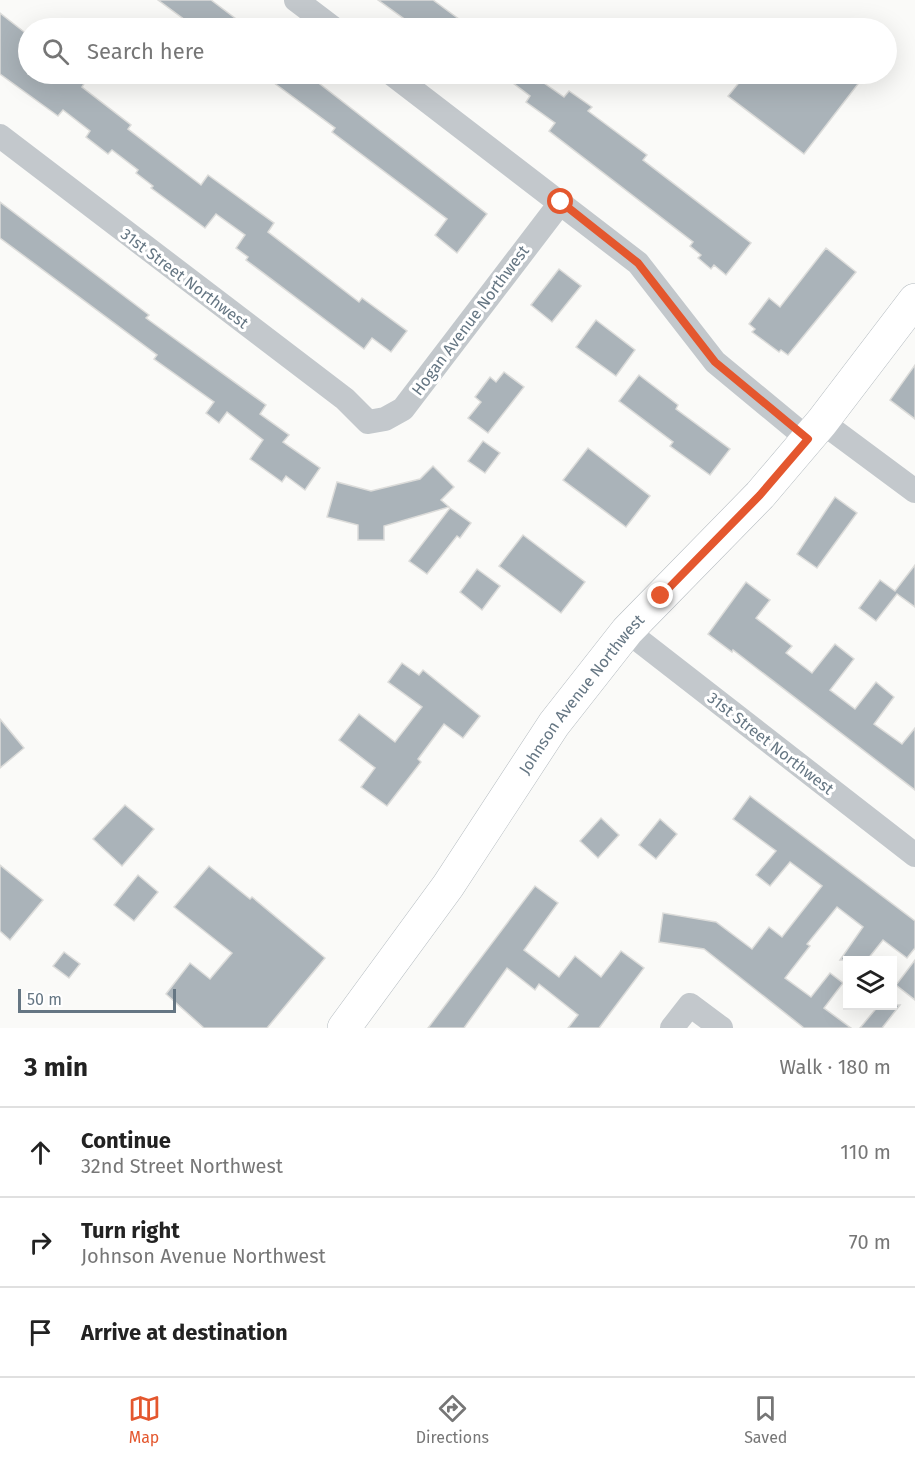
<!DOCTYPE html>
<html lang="en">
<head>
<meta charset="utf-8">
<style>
	body { margin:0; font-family:"Fira Sans",sans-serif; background:#f2f2f2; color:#222 }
	.controls { position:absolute; right:18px; bottom:18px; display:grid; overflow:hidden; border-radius:0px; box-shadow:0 6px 24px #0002 }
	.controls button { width:54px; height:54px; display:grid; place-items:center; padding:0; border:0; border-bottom:2px solid #e0e0e0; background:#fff; color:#222; font:30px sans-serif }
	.scale { position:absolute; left:18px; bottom:15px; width:158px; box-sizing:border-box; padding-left:6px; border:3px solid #657683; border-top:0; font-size:16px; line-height:21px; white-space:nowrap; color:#657683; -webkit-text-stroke:4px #fff; paint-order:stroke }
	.stop { position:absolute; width:18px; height:18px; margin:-14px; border:4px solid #e4572e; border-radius:50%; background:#fff }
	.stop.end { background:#e4572e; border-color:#fff; box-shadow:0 2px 6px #0008 }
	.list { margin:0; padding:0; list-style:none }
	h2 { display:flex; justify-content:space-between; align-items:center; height:78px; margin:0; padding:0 24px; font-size:26px }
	h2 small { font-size:20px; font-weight:400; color:#767676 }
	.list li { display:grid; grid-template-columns:39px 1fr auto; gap:18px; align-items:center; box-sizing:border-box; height:90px; padding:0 24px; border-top:2px solid #e0e0e0 }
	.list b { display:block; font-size:22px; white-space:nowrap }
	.list p { margin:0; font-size:20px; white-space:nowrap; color:#767676 }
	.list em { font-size:20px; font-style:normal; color:#767676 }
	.icon { flex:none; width:33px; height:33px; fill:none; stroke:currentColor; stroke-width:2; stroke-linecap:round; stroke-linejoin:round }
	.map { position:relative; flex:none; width:915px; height:1028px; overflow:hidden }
	.search { position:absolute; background:#fff; box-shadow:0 6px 24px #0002; left:18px; right:18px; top:18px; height:66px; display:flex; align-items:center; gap:15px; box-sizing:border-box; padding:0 21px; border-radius:33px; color:#767676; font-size:22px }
	.sheet { height:348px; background:#fff }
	nav { display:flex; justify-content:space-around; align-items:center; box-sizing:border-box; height:84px; border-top:2px solid #e0e0e0; background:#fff; font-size:16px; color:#767676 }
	nav a { display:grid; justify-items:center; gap:3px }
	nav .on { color:#e4572e }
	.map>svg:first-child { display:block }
	.building { fill:#aab3b9; stroke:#dcdcda; stroke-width:1.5 }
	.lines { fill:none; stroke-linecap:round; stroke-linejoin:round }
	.secondary-casing { stroke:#b3babf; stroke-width:34 }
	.street { stroke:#c3c8cc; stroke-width:24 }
	.secondary { stroke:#fff; stroke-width:33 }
	.route { stroke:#e4572e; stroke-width:8 }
	.labels { text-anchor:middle; stroke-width:6; stroke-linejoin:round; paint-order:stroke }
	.street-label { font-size:16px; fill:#657683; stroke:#fff }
</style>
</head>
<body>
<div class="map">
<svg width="915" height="1028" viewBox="0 0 915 1028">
	<rect width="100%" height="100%" fill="#fafaf8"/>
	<!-- building -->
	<g class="building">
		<path d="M158,0h53l37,28h-52z"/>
		<path d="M378,0h55l38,28h-54z"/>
		<path d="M0,13l28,22v39h45l12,8 -3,5 49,38 -3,4 73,56 7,-10 66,48 -6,9 91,70 3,-4 45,33 -16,21 -19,-14 -8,11 -118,-89 2,-3 -12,-9 9,-13 -29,-21 -11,14 -54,-40 2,-2 -17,-13 2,-3 -26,-20 -4,4 -22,-17 4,-6 -27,-21 -5,6 -58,-42z"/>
		<path d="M262,74h45l180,140 -30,39 -22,-18 12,-16 -115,-87 3,-4z"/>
		<path d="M501,74h30l33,23 5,-6 23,16 -4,4 59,44 -4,5 108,83 -25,32 -12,-10 -3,4 -13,-11 3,-3 -11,-9 3,-4 -144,-111 6,-8 -29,-21 4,-6z"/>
		<path d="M746,74h99l13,10 -54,70 -76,-58z"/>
		<path d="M0,202l149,113 -3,3 120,87 -6,9 29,21 -6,7 37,26 -15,22 -19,-14 -4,6 -32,-23 13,-19 -36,-28 -8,11 -13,-10 8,-11 -60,-43 3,-4 -157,-117z"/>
		<path d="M826,248l30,24 -68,83 -7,-5 -2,2 -27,-20 3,-3 -6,-5 20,-26 11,9z"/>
		<path d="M559,269l22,17 -29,36 -21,-17z"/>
		<path d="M596,320l39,30 -19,26 -40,-29z"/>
		<path d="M915,365v54l-25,-19z"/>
		<path d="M504,372l20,15 -36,46 -20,-15 13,-16 -6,-5 15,-20 6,5z"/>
		<path d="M639,375l39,30 -2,4 54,40 -20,26 -40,-29 3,-4 -54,-41z"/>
		<path d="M483,441l17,12 -15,20 -17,-12z"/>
		<path d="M588,448l62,48 -24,31 -63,-47z"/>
		<path d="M433,466l21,21 -13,13 8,7 -65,19v14h-26v-15l-31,-8 10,-35 34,9 49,-12z"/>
		<path d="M835,497l22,16 -40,55 -20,-14z"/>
		<path d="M450,508l21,15 -11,15 -3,-2 -30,38 -18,-13z"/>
		<path d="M523,535l62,47 -24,31 -62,-47z"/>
		<path d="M915,565v42l-18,-13 -21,27 -17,-13 21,-28 15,11z"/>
		<path d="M477,569l23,17 -18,24 -22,-18z"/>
		<path d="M746,582l24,18 -14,18 36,28 -6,7 26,20 23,-29 19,15 -24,31 25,19 21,-27 18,15 -20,27 28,20 13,-16v62l-182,-140 -1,2 -24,-18z"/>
		<path d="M402,663l17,12 4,-5 57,46 -17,22 -19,-14 -26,35 3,3 -34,44 -26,-19 14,-19 -36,-28 20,-26 36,28 27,-35 -34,-25z"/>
		<path d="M0,719l24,29 -24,20z"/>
		<path d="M750,796l165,125v27l-8,10 -24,-18 -16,20h-27l23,-33 -26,-20 -30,37 3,2 -25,32 26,19 19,-24 13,10 -19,25 27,20h-47l-100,-79 -45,-7 4,-29 53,9 36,27 17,-22 13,10 40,-51 -32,-24 -20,24 -14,-11 20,-24 -43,-32z"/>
		<path d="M125,805l29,24 -32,37 -29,-27z"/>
		<path d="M601,818l18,17 -21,23 -18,-17z"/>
		<path d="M660,819l17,15 -21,25 -17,-14z"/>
		<path d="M0,865l43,35 -33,40 -10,-9z"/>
		<path d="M209,866l41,33 2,-2 73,61 -58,70h-63l-38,-34 24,-31 20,16 22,-26 -58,-46z"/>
		<path d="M138,875l20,17 -24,29 -20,-16z"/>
		<path d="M535,886l23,17 -34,47 35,27 16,-21 26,21 20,-26 23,17 -45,60h-31l10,-13 -39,-31 -4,6 -28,-22 -43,60h-36z"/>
		<path d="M64,952l16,12 -11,14 -16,-12z"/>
		<path d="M915,960v40l-19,-15z"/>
		<path d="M879,1005h21l-18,23h-22z"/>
	</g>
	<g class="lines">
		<defs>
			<g id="secondary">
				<path id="s1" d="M344,1028l104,-142 106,-162 73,-93 133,-136 62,-73 93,-122"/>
			</g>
		</defs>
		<!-- secondary casing -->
		<use href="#secondary" class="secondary-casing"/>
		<!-- street -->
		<g class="street">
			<path d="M296,0l37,28"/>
			<path d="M392,74l246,189 77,99 93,77"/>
			<path d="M0,136l345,263 23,23 17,-3 18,-10 158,-207"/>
			<path d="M822,422l93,69"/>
			<path d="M627,631l288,224"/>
			<path d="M672,1028l18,-23 31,23"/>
		</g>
		<!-- secondary -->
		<use href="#secondary" class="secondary"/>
	</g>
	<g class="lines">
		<!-- route -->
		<path class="route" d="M561,202l77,61 77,99 93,77 -48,56 -99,101"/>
	</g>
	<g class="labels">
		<!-- street labels -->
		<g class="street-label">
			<text transform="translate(185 278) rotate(37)" y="6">31st Street Northwest</text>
			<text transform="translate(470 320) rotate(-53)" y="6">Hogan Avenue Northwest</text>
			<text dy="6" stroke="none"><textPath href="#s1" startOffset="410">Johnson Avenue Northwest</textPath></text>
			<text transform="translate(771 743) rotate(38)" y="6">31st Street Northwest</text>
		</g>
	</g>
</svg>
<div class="controls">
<button><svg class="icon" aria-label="layers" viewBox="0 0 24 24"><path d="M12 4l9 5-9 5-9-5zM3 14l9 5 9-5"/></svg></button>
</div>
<div class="scale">50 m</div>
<div class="stop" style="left:561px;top:202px"></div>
<div class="stop end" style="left:661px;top:596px"></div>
<div class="search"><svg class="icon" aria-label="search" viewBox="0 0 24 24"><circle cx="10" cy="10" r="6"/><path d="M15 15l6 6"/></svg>Search here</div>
</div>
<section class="sheet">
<h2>3 min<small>Walk · 180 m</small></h2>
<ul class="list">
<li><svg class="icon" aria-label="ahead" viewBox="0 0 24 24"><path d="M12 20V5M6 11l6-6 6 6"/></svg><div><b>Continue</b><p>32nd Street Northwest</p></div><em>110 m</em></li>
<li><svg class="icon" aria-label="right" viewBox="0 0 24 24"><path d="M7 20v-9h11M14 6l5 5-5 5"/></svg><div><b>Turn right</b><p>Johnson Avenue Northwest</p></div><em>70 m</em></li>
<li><svg class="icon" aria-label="arrive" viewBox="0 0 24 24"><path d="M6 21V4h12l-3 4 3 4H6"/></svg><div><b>Arrive at destination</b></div></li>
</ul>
</section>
<nav>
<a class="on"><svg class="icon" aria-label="map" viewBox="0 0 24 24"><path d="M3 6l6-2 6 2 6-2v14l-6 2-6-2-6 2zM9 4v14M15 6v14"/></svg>Map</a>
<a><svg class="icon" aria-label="directions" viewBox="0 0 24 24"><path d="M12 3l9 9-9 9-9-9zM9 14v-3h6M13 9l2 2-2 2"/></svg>Directions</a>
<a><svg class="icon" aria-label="saved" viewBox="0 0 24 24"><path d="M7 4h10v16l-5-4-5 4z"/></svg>Saved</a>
</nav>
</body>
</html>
